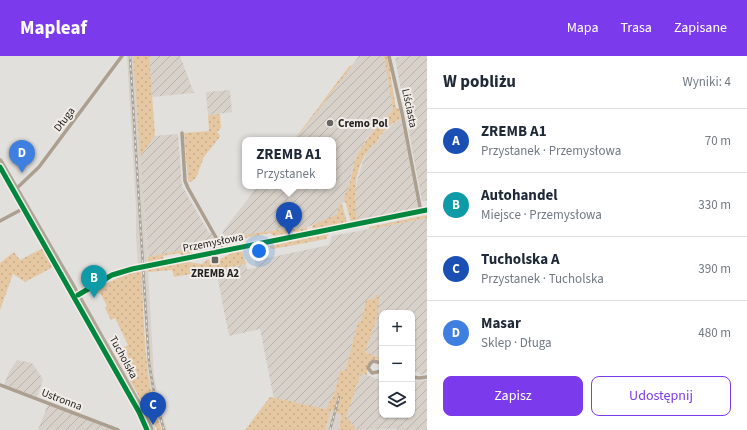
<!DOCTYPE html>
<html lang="pl">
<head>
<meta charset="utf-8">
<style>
	body { margin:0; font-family:"Source Sans 3",sans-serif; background:#f2f2f3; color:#1f2937 }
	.controls { position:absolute; right:12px; bottom:12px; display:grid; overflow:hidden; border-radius:8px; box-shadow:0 1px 3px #0004 }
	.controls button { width:36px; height:36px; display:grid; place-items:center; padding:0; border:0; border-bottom:1px solid #e0e1e3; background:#fff; color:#1f2937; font:20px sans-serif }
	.you { position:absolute; left:259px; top:195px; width:14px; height:14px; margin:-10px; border:3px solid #fff; border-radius:50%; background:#1a73e8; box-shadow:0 0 0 6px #1a73e833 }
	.badge { display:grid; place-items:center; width:26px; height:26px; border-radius:50%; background:#7c3aed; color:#fff; font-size:13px; font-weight:700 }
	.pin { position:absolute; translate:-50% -33px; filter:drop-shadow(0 1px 2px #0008) }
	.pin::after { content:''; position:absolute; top:21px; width:14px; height:12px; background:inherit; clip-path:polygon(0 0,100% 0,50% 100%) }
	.popup { position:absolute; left:242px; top:81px; width:94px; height:52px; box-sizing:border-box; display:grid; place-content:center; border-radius:8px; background:#fff; filter:drop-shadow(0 1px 3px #0005); font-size:13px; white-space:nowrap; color:#747a83 }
	.popup b { font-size:15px; color:#1f2937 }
	.popup::after { content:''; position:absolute; left:50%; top:100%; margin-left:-8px; border:8px solid transparent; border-top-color:#fff }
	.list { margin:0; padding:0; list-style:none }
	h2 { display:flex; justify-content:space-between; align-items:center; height:52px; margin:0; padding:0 16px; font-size:17px }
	h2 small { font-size:13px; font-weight:400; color:#747a83 }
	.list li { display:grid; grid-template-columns:26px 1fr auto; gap:12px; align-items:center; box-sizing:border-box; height:64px; padding:0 16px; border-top:1px solid #e0e1e3 }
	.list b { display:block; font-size:15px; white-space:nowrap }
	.list p { margin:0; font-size:13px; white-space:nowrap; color:#747a83 }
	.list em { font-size:13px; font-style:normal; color:#747a83 }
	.actions { display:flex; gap:8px; padding:12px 16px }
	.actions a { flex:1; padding:9px 0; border:1px solid #7c3aed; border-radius:8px; text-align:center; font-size:14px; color:#7c3aed }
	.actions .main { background:#7c3aed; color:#fff }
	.icon { flex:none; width:22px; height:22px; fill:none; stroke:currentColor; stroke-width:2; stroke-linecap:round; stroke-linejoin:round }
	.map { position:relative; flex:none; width:427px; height:374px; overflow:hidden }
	header { display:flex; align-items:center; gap:24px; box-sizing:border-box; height:56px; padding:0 20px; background:#7c3aed; color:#fff }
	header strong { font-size:19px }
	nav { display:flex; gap:22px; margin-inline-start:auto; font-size:14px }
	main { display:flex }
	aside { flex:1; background:#fff }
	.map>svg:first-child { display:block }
	.built { fill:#d7d1c9 }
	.industrial { fill:url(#industrial-furrows) }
	.grass { fill:url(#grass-dots) }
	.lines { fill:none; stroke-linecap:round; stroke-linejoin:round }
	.street { stroke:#ac9f90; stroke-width:3.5 }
	.secondary { stroke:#b0a494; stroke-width:5.5 }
	.rail-casing { stroke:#a6a098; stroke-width:2.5 }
	.rail { stroke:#f2ede8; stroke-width:1; stroke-dasharray:3; stroke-linecap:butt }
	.cycleway-casing { stroke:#f2ede8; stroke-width:8 }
	.cycleway { stroke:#00873e; stroke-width:5 }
	.poi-dot { fill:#676563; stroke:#f2ede8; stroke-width:1.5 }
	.labels { text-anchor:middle; stroke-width:4; stroke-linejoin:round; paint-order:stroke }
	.street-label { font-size:11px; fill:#252321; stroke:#f2ede8 }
	.poi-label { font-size:11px; font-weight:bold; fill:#252321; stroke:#f2ede8; text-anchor:start }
</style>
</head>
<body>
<header>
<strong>Mapleaf</strong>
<nav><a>Mapa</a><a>Trasa</a><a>Zapisane</a></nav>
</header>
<main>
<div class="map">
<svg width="427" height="374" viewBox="0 0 427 374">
	<defs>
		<pattern id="industrial-furrows" width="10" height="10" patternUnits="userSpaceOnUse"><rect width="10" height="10" fill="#d7d1c9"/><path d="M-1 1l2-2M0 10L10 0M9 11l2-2" fill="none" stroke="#b8b3ac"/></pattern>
		<pattern id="grass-dots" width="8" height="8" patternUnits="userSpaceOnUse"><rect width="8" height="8" fill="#e5c7a2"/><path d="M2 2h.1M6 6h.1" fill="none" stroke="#c4ab8b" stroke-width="1.8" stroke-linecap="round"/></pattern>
	</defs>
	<rect width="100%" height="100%" fill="#e2e0dd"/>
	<!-- built -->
	<g class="built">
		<path d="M127,0h6l15,207 -10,1 -2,-27v-29z"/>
		<path d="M148,214l6,106 6,32 7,22h-5v-2l-7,-18 -6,-32 -8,-107z"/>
		<path d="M331,354l10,5 -2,15h-14z"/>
	</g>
	<!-- industrial -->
	<g class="industrial">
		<path d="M149,0h31l14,37 -42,4z"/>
		<path d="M359,0h25l9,54 -27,29 -10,19 -4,13 -4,20 -3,6 1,4 -4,2 -1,-2 -2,4 -2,9 -8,6 -12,3 -14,6 -29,1 -36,7 -17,5 -3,-5 5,-3v-3l35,-45h75v-46h-38z"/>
		<path d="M404,0h23v144l-2,1h-3l-27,-143z"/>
		<path d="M230,34l2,22 -24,3 -2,-23z"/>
		<path d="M401,63l18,89 -1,2 -60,12 -4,-23 1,-11 8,-27 6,-13 9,-7 4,-7 13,-12z"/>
		<path d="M178,78l4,52 27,47h2l6,10 -69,14 -8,-101 14,-20z"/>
		<path d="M427,162v155l-7,2 -2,-3h-6v-59h-30v46l-17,-7 13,-37 -2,-20v3l-10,2 -5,22h-3l-13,49 -5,-1 -6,24 -8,15 -52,-10 -14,-70 -31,7 -13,-66 30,-6 1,5 9,-1 -2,-12 13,-2 1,4 61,-13 3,-9z"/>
		<path d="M17,304l15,3 11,16 -6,18 -33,-12 5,-13z"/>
		<path d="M361,317l16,6 5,-1v37h30v-33l15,-2v50h-29l-3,-1 -38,1 -11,-13z"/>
		<path d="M48,348l64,26h-74z"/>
	</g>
	<!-- grass -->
	<g class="grass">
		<path d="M133,0h16l6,79 -15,21z"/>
		<path d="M384,0h4l3,16h-1l6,36h3l2,11c-7,2 -17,11 -21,17 -1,2 -2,4 -3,6 -2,2 -5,3 -7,6 -17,21 -17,49 -12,74h-7l-7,-25c7,-11 7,-24 11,-36 8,-21 23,-35 38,-51z"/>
		<path d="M350,9l2,1 -57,74h-1z"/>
		<path d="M220,58l1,14 -4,4 3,3 -1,3 -15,19 -8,21 -5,4 -3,-1 -4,-48 25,-2 -1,-16z"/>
		<path d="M341,145l6,21 -2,2 -32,7 -1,-5c8,-6 16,-6 25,-12l2,-9z"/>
		<path d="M427,159v3l-58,11v-2z"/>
		<path d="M307,171v4l-4,2 -10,-1 -19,4 -4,-3 -40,8v2l-8,1 -1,-2c26,-8 55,-14 82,-13z"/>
		<path d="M328,178l-2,5 -53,10 -3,-1v-2z"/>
		<path d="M217,187l2,3 -2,4 -3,-1 -5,-3 -16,2 1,3 -5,4 -6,1 -4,-3 -17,3 2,2 -3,3 -13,2v-6z"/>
		<path d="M266,191l1,5 -2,2 -13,3 -2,-2 -1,-5z"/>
		<path d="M43,192l12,18 -30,16 -12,-8 -13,36v-47l14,-11 6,8z"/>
		<path d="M242,195l4,13 -72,13 -2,-7 -24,2v-2l39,-8 15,2 6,-5 3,3 9,-2v-1l12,-6z"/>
		<path d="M141,215c4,50 2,112 21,159h-5l-6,-14 -4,-5 -29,-52 3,-4h7l-4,-8 4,-2 -13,-27 -4,2 -6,-12 2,-2 -7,-13 -4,1 -2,-4c16,-8 30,-16 47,-19z"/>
		<path d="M376,239h3l-1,20 -13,37 17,7v2l-7,-2 -4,1 -4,6v9l-6,-2 -15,44 11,13h4h-22l2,-15 -10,-5 -6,20h-80l25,-33 56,12 8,-15 6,-24 5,1 13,-49h3l5,-22 10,-2z"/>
	</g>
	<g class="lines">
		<!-- street -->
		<g class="street">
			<path d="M389,0l13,57 19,99"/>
			<path d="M182,77l3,48 3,7 35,62"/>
			<path d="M16,133l23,-22 83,-111"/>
			<path d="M0,165l26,-14"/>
			<path d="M382,307l-9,-2 -3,3 -2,4 4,5 10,-2"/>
			<path d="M412,321l7,1 8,-1"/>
			<path d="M0,329l118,45"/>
		</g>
		<!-- secondary -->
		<g class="secondary">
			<path d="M0,105l72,124 69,123 10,22"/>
			<path d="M78,239l34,-20 20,-6 295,-59"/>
		</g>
		<defs>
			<g id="rail">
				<path d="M130,0l19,307 6,35 9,32"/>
				<path d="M330,374l9,-33"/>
			</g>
		</defs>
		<!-- rail casing -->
		<use href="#rail" class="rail-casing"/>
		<!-- rail -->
		<use href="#rail" class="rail"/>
		<defs>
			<g id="cycleway">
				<path d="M0,111l139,245 8,18"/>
				<path d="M78,239l34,-20 20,-6 295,-59"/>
			</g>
		</defs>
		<!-- cycleway casing -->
		<use href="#cycleway" class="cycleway-casing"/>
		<!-- cycleway -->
		<use href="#cycleway" class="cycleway"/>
	</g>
	<!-- markers -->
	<g class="poi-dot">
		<circle cx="330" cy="67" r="4"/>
		<rect x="211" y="200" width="8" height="8" rx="2"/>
	</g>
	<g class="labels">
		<!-- street labels -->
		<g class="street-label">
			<text transform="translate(410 52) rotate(78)" y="4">Liściasta</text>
			<text transform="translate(64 63) rotate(-53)" y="4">Długa</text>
			<text transform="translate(213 186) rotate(-11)" y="4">Przemysłowa</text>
			<text transform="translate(124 301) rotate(61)" y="4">Tucholska</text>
			<text transform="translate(62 343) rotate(21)" y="4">Ustronna</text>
		</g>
		<!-- poi labels -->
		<g class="poi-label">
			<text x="338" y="71">Cremo Pol</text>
			<text x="215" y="221" text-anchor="middle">ZREMB A2</text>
		</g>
	</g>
</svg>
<div class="controls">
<button>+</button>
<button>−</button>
<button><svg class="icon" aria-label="layers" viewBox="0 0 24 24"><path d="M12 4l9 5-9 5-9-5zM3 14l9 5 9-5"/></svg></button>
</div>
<div class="you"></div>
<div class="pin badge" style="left:289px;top:179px;background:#1a4fb4">A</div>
<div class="popup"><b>ZREMB A1</b>Przystanek</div>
<div class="pin badge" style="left:94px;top:242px;background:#0f9aa8">B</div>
<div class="pin badge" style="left:153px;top:369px;background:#1a4fb4">C</div>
<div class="pin badge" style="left:22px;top:117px;background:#3f7fe0">D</div>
</div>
<aside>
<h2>W pobliżu<small>Wyniki: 4</small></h2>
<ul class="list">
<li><span class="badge" style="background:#1a4fb4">A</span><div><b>ZREMB A1</b><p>Przystanek · Przemysłowa</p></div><em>70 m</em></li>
<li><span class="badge" style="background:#0f9aa8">B</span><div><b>Autohandel</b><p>Miejsce · Przemysłowa</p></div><em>330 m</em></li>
<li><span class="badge" style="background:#1a4fb4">C</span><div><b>Tucholska A</b><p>Przystanek · Tucholska</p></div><em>390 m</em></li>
<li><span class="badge" style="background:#3f7fe0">D</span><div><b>Masar</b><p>Sklep · Długa</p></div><em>480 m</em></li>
</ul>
<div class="actions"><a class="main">Zapisz</a><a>Udostępnij</a></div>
</aside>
</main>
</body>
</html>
